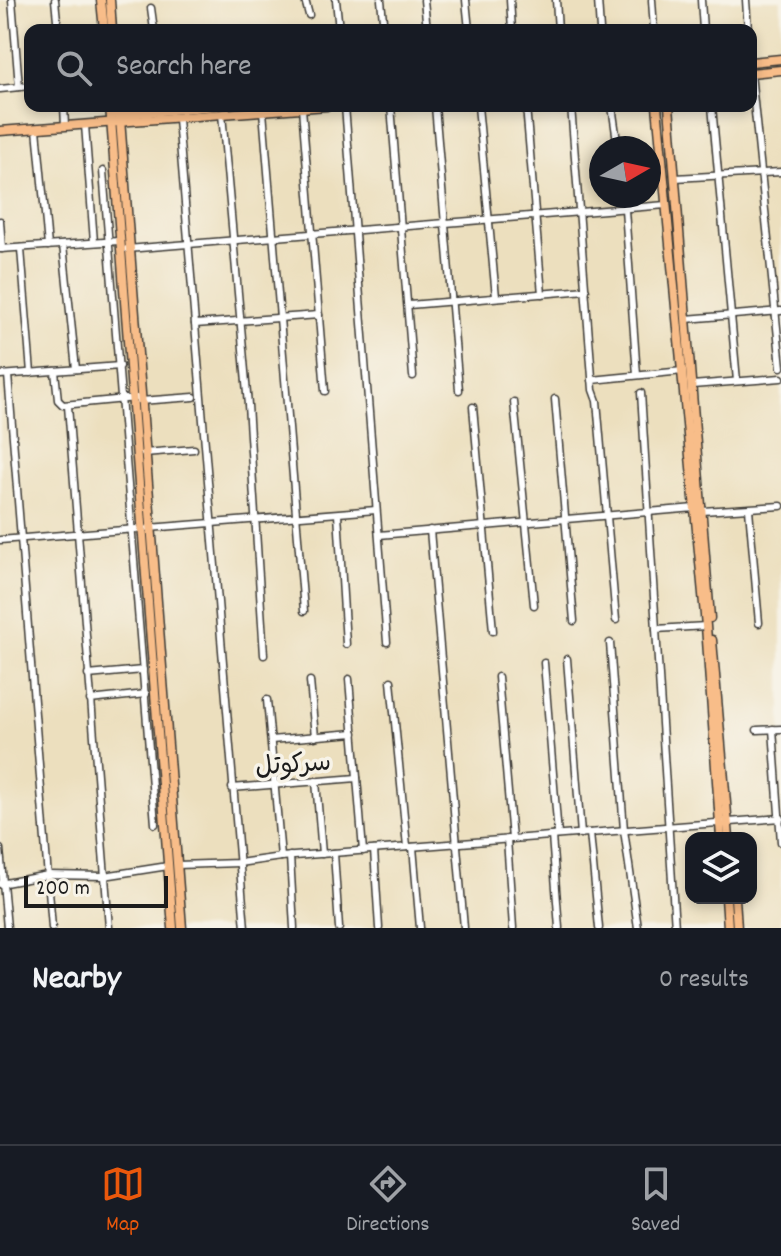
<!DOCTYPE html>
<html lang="en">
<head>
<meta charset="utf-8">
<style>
	body { margin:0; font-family:Dekko,"Playpen Sans Arabic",sans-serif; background:#20242c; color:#f1f3f6 }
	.controls { position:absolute; right:24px; bottom:24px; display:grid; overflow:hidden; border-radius:16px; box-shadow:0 4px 12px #0003 }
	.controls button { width:72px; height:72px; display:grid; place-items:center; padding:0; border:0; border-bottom:2px solid #363941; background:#171b24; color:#f1f3f6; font:40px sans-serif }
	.compass { position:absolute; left:589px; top:136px; width:72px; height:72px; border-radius:50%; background:#171b24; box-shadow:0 4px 12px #0003; rotate:81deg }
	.scale { position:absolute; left:24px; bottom:20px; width:144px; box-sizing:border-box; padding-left:8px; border:4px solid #1c1c1c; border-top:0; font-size:22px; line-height:28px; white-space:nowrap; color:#1c1c1c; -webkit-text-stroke:6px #f7f3e8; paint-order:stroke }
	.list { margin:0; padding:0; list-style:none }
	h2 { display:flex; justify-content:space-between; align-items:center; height:104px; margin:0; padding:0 32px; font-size:34px }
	h2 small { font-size:26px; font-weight:400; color:#9ea1a6 }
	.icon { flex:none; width:44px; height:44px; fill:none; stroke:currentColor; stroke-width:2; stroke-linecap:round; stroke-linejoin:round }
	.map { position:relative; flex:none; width:781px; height:928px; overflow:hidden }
	.search { position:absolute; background:#171b24; box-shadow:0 4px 12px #0003; left:24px; right:24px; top:24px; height:88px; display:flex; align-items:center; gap:20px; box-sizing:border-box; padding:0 28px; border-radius:16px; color:#9ea1a6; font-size:30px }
	.sheet { height:216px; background:#171b24 }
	nav { display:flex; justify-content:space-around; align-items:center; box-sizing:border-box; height:112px; border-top:2px solid #363941; background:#171b24; font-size:22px; color:#9ea1a6 }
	nav a { display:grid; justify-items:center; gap:4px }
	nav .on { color:#ea580c }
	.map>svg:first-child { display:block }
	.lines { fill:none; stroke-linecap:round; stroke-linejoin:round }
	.minor-casing { stroke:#3b3934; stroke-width:9 }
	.major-casing { stroke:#3b3934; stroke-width:11 }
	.minor { stroke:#fff; stroke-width:6 }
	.major { stroke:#f8bd89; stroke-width:8 }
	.labels { text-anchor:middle; stroke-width:7; stroke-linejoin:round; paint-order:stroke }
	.street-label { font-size:26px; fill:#1c1c1c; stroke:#f7f3e8 }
</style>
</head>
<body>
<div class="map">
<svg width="781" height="928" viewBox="0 0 781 928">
	<rect width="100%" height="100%" fill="#f7f3e8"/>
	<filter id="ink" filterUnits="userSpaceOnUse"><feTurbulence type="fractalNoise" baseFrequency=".0125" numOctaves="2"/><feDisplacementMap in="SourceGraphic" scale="16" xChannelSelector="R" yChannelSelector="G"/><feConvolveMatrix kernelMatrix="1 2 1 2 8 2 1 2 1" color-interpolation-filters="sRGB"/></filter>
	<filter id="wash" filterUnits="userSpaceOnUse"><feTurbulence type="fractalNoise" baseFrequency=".006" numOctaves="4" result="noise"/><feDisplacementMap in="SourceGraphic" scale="32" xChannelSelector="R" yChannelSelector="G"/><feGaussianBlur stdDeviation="1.8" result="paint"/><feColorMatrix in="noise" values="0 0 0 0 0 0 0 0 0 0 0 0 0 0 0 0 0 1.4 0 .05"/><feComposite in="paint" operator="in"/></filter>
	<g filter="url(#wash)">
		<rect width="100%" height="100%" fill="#ecdfbe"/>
	</g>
	<g filter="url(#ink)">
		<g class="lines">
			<defs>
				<g id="minor">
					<path d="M12,0l7,87"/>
					<path d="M55,0l3,30"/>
					<path d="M305,0l4,15"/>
					<path d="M336,0l3,30"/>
					<path d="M381,0l3,30"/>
					<path d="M424,0l3,30"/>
					<path d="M466,0l3,30"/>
					<path d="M510,0l2,30"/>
					<path d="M556,0l2,30"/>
					<path d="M598,0l2,30"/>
					<path d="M652,0l2,30"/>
					<path d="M701,0l2,30"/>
					<path d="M746,0l2,30"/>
					<path d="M151,8l3,22"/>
					<path d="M751,73l30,294"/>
					<path d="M0,89l30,-3"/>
					<path d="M64,106l1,20"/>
					<path d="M345,106l42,536"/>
					<path d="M391,106l22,270"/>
					<path d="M435,106l24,284"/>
					<path d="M478,106l18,191"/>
					<path d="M526,106l16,188"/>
					<path d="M571,106l22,284 4,11 19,219"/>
					<path d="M612,106l6,42"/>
					<path d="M712,106l25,275"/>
					<path d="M302,108l23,283"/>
					<path d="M263,111l41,500"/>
					<path d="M222,114l26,291 16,250"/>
					<path d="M178,119l67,809"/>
					<path d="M85,125l9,117"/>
					<path d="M37,129l11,117"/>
					<path d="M103,171l52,653"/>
					<path d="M675,178l106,-6"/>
					<path d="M624,196l13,179"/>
					<path d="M0,221l2,28"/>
					<path d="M63,245l13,124"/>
					<path d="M0,249l119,-8"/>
					<path d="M21,249l10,124"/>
					<path d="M127,249l539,-44"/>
					<path d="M409,305l177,-15"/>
					<path d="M686,319l95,-8"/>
					<path d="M195,324l124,-9"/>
					<path d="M55,371l3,29 5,5 73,-7"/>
					<path d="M0,375l120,-9"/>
					<path d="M8,375l44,553"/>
					<path d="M592,380l91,-9"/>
					<path d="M692,385l89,-7"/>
					<path d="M641,393l34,535"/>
					<path d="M555,399l19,222"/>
					<path d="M140,401l54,-4"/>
					<path d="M514,402l20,203"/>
					<path d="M68,406l41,522"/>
					<path d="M473,407l20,224"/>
					<path d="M144,453l50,-4"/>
					<path d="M749,509l10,114"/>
					<path d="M702,511l79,-5"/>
					<path d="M338,514l8,130"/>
					<path d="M149,528l227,-18"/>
					<path d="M430,530l34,398"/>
					<path d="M379,535l316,-27"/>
					<path d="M0,540l136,-11"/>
					<path d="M656,629l50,-3"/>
					<path d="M610,643l14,187 14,98"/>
					<path d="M567,659l14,175"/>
					<path d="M544,663l14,172"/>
					<path d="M88,675l55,-5"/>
					<path d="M498,677l14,162"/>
					<path d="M349,679l14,172"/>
					<path d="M310,681l5,56"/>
					<path d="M391,681l16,166"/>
					<path d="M90,700l56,-6"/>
					<path d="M267,700l14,157"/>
					<path d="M773,729l8,113"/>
					<path d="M757,730l24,-1"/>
					<path d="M271,740l83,-7"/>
					<path d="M316,781l6,73"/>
					<path d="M232,788l125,-10"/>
					<path d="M590,833l9,95"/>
					<path d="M552,836l7,92"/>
					<path d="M507,839l6,89"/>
					<path d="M413,847l7,81"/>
					<path d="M0,849l7,79"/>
					<path d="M374,850l5,78"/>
					<path d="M334,853l5,75"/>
					<path d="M290,856l4,72"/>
					<path d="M177,865l62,-2 42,-6 500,-39"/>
					<path d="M0,884l48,-9 56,1 64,-10"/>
				</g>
				<g id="major">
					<path d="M101,0l3,30"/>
					<path d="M110,0l2,30"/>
					<path d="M751,62l30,-3"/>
					<path d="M751,73l30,-3"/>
					<path d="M110,106l63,822"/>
					<path d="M119,106l63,822"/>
					<path d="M657,106l49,520 15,212"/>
					<path d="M669,106l41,512"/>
					<path d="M117,115l99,-9"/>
					<path d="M0,131l327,-25"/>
					<path d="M712,640l17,198"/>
					<path d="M726,898l2,30"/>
					<path d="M735,898l2,30"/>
				</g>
			</defs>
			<!-- minor casing -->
			<use href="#minor" class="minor-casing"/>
			<!-- major casing -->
			<use href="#major" class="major-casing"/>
			<!-- minor -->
			<use href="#minor" class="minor"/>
			<!-- major -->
			<use href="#major" class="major"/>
		</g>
	</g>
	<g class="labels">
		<!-- street labels -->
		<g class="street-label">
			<text transform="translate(293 763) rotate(-4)" y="9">سرکوتل</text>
		</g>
	</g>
</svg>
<div class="controls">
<button><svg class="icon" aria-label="layers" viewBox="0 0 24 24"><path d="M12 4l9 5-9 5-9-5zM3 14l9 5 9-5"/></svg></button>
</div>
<svg class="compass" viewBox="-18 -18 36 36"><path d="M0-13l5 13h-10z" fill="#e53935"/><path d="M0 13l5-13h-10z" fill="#9ea1a6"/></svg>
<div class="scale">200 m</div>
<div class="search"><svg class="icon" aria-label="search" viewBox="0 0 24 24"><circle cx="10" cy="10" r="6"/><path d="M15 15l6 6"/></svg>Search here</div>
</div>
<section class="sheet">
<h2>Nearby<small>0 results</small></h2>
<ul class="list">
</ul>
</section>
<nav>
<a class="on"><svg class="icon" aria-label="map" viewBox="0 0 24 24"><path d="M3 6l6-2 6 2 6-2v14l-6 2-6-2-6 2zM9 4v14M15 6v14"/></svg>Map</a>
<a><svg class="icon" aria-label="directions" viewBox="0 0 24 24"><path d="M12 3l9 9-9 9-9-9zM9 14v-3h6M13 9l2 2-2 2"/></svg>Directions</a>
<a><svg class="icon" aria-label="saved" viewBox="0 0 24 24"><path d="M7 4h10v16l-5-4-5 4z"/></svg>Saved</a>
</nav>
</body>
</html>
